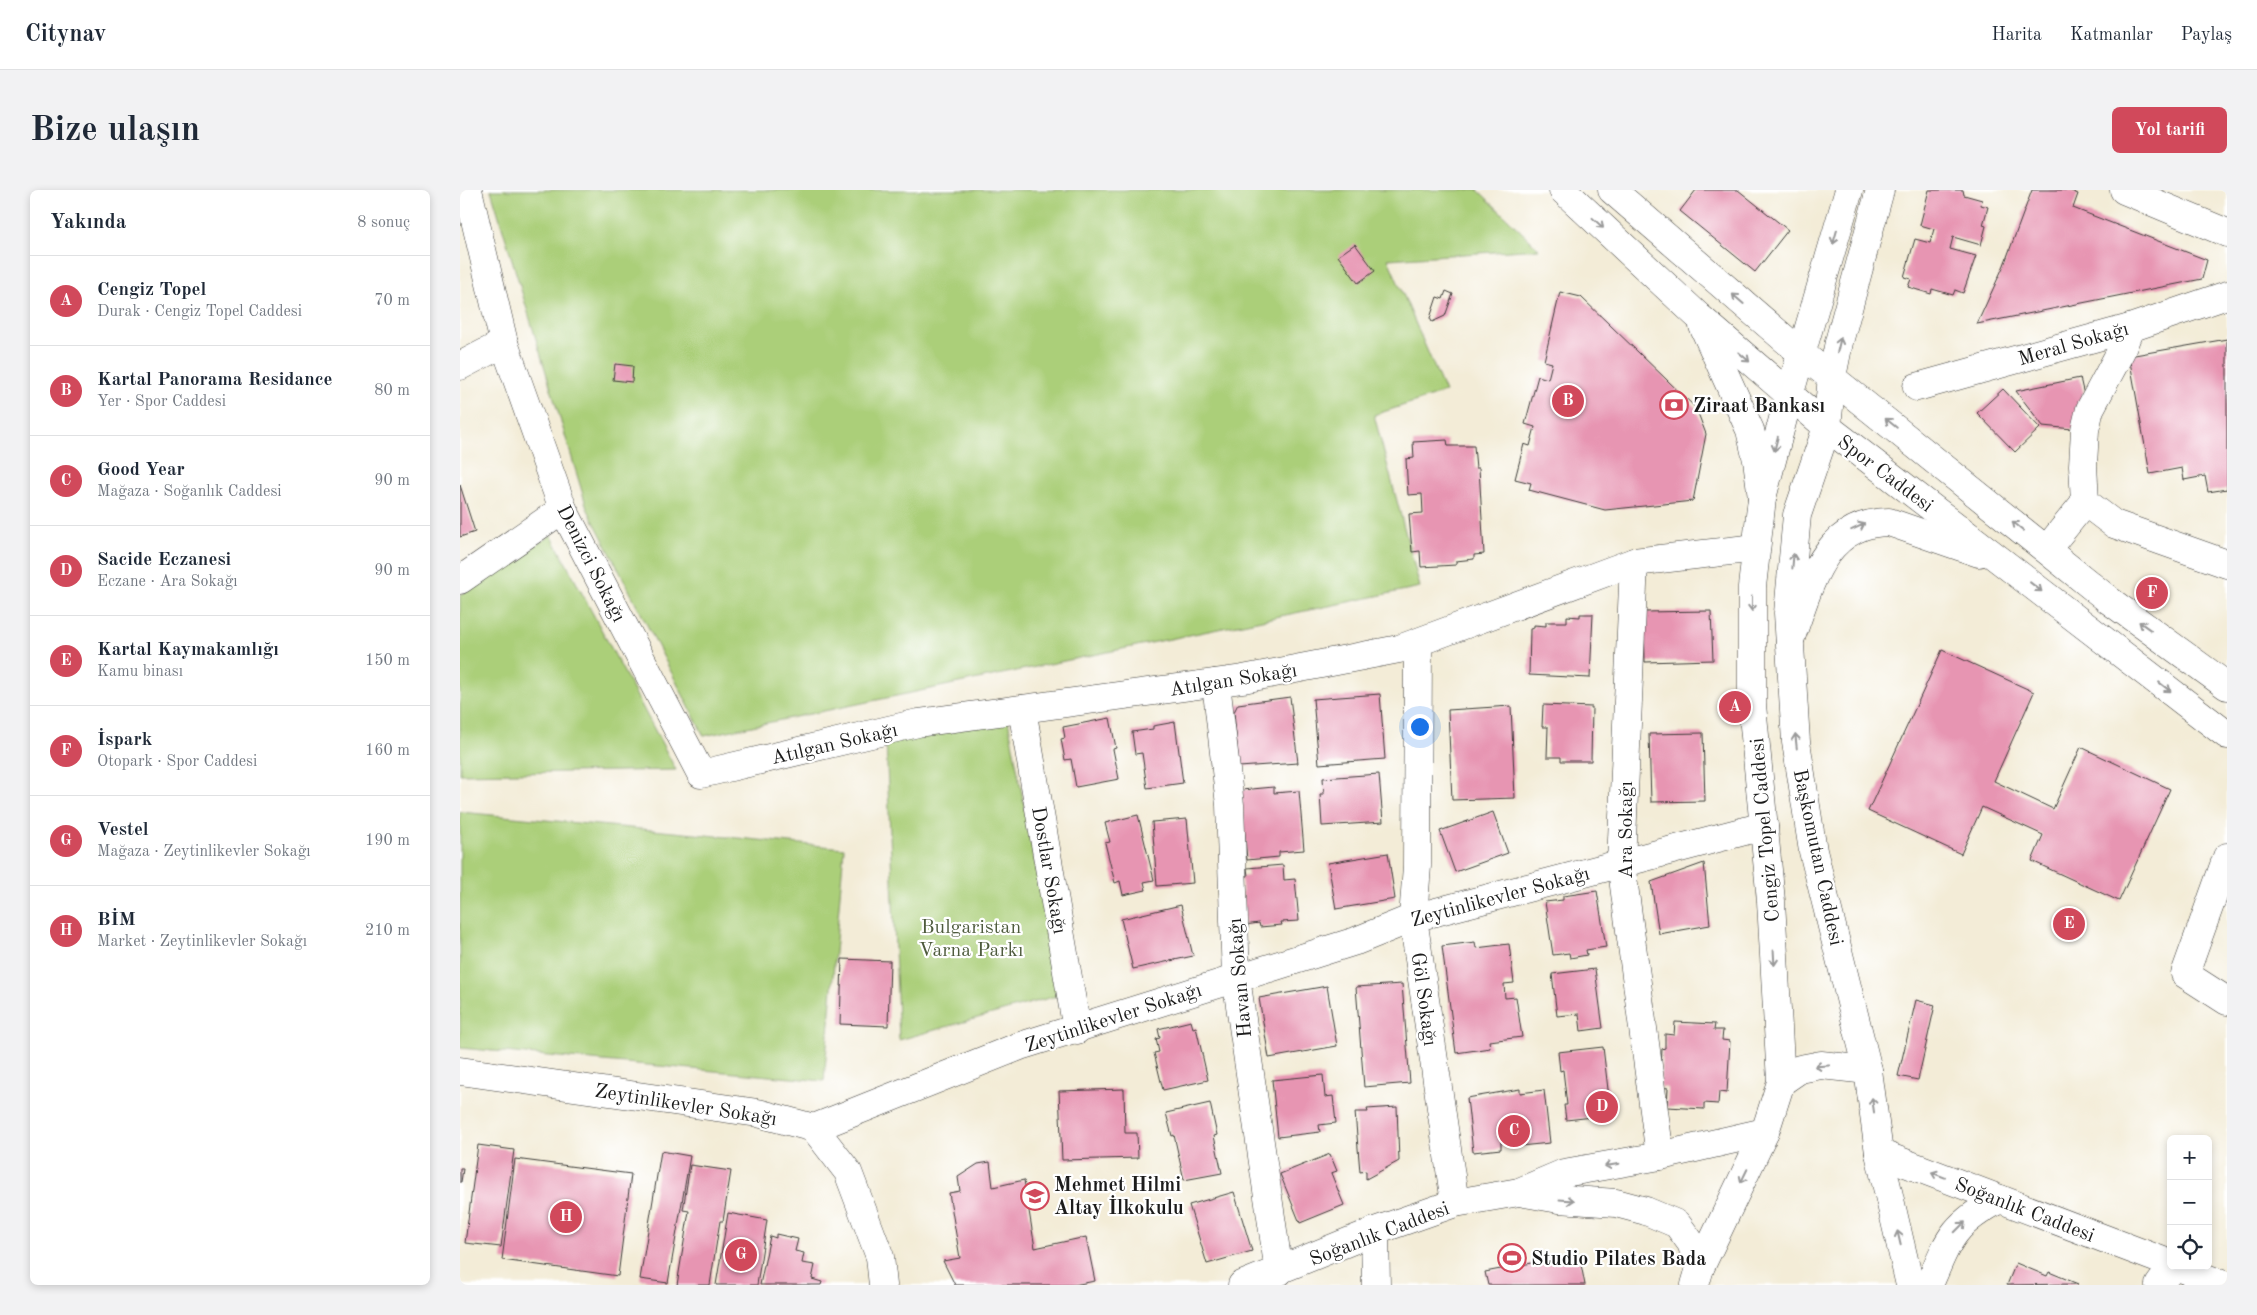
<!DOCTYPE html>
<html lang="tr">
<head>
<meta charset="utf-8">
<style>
	body { margin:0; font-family:"Old Standard TT",serif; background:#f2f2f3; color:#1f2937 }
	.controls { position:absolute; right:15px; bottom:15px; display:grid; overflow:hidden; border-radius:8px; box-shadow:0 2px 8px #0003 }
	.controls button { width:45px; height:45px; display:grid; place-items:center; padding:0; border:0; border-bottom:1px solid #e0e1e3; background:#fff; color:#1f2937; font:25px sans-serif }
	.you { position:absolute; left:959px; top:536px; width:18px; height:18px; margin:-12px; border:4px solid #fff; border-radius:50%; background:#1a73e8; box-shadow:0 0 0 8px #1a73e833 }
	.badge { display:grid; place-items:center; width:32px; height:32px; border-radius:50%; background:#d1495b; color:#fff; font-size:16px; font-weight:700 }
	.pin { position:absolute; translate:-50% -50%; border:2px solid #fff; box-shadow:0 1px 5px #0006 }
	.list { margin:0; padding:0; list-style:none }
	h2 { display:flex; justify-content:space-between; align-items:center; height:65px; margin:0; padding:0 20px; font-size:21px }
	h2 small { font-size:16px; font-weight:400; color:#747a83 }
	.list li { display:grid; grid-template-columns:32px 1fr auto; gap:15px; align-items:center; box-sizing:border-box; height:90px; padding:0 20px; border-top:1px solid #e0e1e3 }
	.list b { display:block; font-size:19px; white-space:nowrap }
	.list p { margin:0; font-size:16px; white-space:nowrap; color:#747a83 }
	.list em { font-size:16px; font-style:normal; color:#747a83 }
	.icon { flex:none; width:28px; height:28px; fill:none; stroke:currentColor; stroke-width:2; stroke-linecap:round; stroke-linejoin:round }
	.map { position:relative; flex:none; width:1767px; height:1095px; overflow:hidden; border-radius:8px }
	header { display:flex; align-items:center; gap:30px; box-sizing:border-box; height:70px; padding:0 25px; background:#fff; border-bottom:1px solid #e0e1e3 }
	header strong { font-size:24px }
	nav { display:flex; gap:28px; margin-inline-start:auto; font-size:18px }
	.intro { display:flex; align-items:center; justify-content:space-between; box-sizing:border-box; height:120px; padding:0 30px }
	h1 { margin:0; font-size:35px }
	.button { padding:12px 22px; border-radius:8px; background:#d1495b; color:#fff; font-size:18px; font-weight:700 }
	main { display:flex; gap:30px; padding:0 30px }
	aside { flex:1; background:#fff; border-radius:8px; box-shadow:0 2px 8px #0003 }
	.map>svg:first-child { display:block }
	.green { fill:#abcf79; stroke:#64764a }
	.building { fill:#e795b2 }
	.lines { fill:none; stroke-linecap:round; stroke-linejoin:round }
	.minor-casing { stroke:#3c3b38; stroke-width:29 }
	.major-casing { stroke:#3c3b38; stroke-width:29 }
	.minor { stroke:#fff; stroke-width:28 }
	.major { stroke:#fff; stroke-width:28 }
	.oneway { stroke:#999 }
	.labels { text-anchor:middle; stroke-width:4.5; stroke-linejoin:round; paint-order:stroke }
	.street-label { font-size:20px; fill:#1c1c1c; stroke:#fff }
	.poi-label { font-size:20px; font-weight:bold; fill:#1c1c1c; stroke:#fff; text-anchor:start }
	.park-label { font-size:20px; fill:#4e5b3d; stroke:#fff }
</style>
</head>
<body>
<header>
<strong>Citynav</strong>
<nav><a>Harita</a><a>Katmanlar</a><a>Paylaş</a></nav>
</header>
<div class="intro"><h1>Bize ulaşın</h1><a class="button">Yol tarifi</a></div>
<main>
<aside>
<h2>Yakında<small>8 sonuç</small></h2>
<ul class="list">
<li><span class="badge">A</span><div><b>Cengiz Topel</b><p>Durak · Cengiz Topel Caddesi</p></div><em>70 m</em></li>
<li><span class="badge">B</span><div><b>Kartal Panorama Residance</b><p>Yer · Spor Caddesi</p></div><em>80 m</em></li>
<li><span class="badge">C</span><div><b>Good Year</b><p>Mağaza · Soğanlık Caddesi</p></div><em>90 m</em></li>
<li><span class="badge">D</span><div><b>Sacide Eczanesi</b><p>Eczane · Ara Sokağı</p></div><em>90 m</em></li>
<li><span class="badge">E</span><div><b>Kartal Kaymakamlığı</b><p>Kamu binası</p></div><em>150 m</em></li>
<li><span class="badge">F</span><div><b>İspark</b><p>Otopark · Spor Caddesi</p></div><em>160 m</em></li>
<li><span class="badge">G</span><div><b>Vestel</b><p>Mağaza · Zeytinlikevler Sokağı</p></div><em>190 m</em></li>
<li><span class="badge">H</span><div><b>BİM</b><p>Market · Zeytinlikevler Sokağı</p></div><em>210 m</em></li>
</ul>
</aside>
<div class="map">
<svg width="1767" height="1095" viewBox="0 0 1767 1095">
	<rect width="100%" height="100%" fill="#fff"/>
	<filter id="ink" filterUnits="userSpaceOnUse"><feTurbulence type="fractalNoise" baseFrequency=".02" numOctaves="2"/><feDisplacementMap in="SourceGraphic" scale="10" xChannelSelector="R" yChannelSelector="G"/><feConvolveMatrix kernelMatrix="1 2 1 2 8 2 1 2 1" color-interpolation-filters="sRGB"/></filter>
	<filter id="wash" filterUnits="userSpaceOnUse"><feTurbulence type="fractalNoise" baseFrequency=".0096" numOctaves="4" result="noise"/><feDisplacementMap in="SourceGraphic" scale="20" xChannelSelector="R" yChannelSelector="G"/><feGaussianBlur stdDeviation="1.12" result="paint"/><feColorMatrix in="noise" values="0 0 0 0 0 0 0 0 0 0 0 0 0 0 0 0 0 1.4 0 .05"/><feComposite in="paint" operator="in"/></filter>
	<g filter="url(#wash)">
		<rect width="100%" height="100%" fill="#f3ecd7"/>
		<!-- green -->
		<g class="green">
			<path d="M31,0h987l61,59 -151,10 57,133 -71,23 46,172 -716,149 -117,-228z"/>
			<path d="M91,345l125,235 -216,4v-179z"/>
			<path d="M548,530l52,275 -161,45 -13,-298z"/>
			<path d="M0,622l384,36 -20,233 -364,-33z"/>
		</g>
		<g id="blocks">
			<!-- building -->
			<g class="building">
				<path d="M1236,0h42l50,40 -33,42 -75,-61z"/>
				<path d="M1469,0h34l1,5 18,5 -1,5 7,2 -5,18 3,1 -5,19 -28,-8 -3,12 26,7 -13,37 -8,-3 -2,5 -21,-6 -1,5 -23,-7 3,-8 -7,-2 11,-38 15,4 4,-14 -14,-4z"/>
				<path d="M1572,0h37l9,4 -5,14 134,52 -5,19 -225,45 27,-59z"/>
				<path d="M895,54l20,27 -17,12 -20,-27z"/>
				<path d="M986,101l7,3 -8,22 -13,6 -2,-4 7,-21 6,2z"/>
				<path d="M1100,102l21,5 115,111 10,26 -13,67 -88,9 -76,-20 2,-7 -16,-4 9,-35 6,2 5,-19 -10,-3 13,-48 10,3 4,-16 -8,-2z"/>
				<path d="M1767,149v150l-19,3 -3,-16 -21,4 -2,-12 -32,6 -21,-118z"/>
				<path d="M155,174l18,2 -1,16 -19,-2z"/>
				<path d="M1620,188l8,34 -16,17 -29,-3 -27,-35z"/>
				<path d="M1543,199l37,39 -25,24 -38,-39z"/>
				<path d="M987,250l1,6h26l2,22h3l5,86 -10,1v4l-18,2v4l-35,2 -1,-16 -8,1 -3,-38 14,-1 -1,-19 -14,1 -2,-36 8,-1 -1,-16z"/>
				<path d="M0,295l15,47 -15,5z"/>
				<path d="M1251,421l2,49 -68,2 -1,-50z"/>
				<path d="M1120,424h13l-3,64 -61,-3 1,-46 4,-1v-3l12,1v-4h21v-6l13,1z"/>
				<path d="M1482,460l92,42 -40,89 59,28 28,-62 89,42 -51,112 -87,-40 11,-26 -61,-28 -21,47 -93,-43z"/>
				<path d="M920,504l5,65 -66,5 -6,-65z"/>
				<path d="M830,507l8,66 -59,4 -5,-55 4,-8z"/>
				<path d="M1083,515l49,2 -1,54h-30v-4h-14l1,-30h-6z"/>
				<path d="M1051,516l4,92 -63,2 -4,-90z"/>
				<path d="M650,528l6,30 -3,1 6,30 -43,8 -5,-28 -6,1 -4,-21 4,-1 -2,-11z"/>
				<path d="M715,532l8,61 -36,5 -5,-35 -7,1 -3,-22 21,-3v-3z"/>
				<path d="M1243,543l2,68 -54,1 -2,-68z"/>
				<path d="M919,584l4,48 -61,4 -2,-32h4l-1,-16z"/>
				<path d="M814,597v6l25,-2 5,59 -25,2v5l-32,3 -6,-70z"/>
				<path d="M1033,622l15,41 -53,19 -15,-41z"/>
				<path d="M678,625l16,65 -10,2 2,8 -23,5 -3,-14 -5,2 -10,-40 5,-1 -5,-19z"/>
				<path d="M727,629l6,64 -36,3 -5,-64z"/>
				<path d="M928,663l7,46 -59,10 -8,-46z"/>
				<path d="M1244,673l6,62 -51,9 -8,-52z"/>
				<path d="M823,675l1,15 11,-1 4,42 -18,1 1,3 -22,2 -1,-4 -14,2 -4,-48 7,-1 -1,-8z"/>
				<path d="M1137,701l9,56 -20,3 1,5 -17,3 -1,-5 -16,2 -8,-53 18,-2v-4z"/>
				<path d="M721,715l12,51 -60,13 -12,-50z"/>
				<path d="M1015,752l1,6 33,-4 5,39 -10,1 1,14 11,-1 6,40 -33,4 1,7 -34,5 -14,-107z"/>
				<path d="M382,769l48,2 -2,65 -48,-2z"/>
				<path d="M1135,779l8,59 -22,3 -2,-17 -22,2 -5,-42z"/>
				<path d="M942,794l8,99 -46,4 -8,-100z"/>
				<path d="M867,796l10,60 -68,12 -10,-60z"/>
				<path d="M1456,810l19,5 -17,75 -20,-4z"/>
				<path d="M731,831l2,7 3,-1 12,53 -45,10 -9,-37 5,-1 -3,-13 4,-1 -2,-9z"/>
				<path d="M1215,832l40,2 -1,6h9l-1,10 8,1 -3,52 -8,-1 -1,12 -14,-1v6l-37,-2 1,-19 -8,-1 2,-38 3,-1v-14l9,1z"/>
				<path d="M1143,857l8,68 -45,5 -2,-15h3l-4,-35 -3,1 -2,-19z"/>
				<path d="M863,885l2,22 8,-1 3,27 -17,2 1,7 -42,5 -6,-57z"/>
				<path d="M664,899l1,44h12l1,25 -76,2 -3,-69z"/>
				<path d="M1060,899v4l24,-3 6,53 -30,3v-6l-19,2v7l-28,3 -6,-54z"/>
				<path d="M750,913l7,32 -3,1 8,37 -38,7 -10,-45 -2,1 -6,-23z"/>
				<path d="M937,917l2,54 -33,18v-8l-6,1 -5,-60h13l-1,-3z"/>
				<path d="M18,955l36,5 -13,97 -36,-4z"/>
				<path d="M201,961l29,5 -22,127 -28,-4z"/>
				<path d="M870,964l7,17 -6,2 13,32 -44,18 -20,-49z"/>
				<path d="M55,969l116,15 -13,102 -116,-16z"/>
				<path d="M530,972l3,25 31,-7 11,68 51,-11 9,44 -21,4h-119l-12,-24 17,-3 -11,-65 11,-2 -2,-14 20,-13z"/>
				<path d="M230,975l41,6 -8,50h-3l-1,6 -9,58h-33l12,-74 -6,-1z"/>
				<path d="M0,979h3l-2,13h-1z"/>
				<path d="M774,1002l18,59 -45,13 -18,-59z"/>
				<path d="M268,1023l39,7 -10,65h-41z"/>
				<path d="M316,1044l22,5 -3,12 9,2 -2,10 13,2 -3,14 10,3 -1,3h-61l10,-49 6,2z"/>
				<path d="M1119,1064l6,31h-97l-3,-13z"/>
				<path d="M1556,1073l31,13 2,-4 29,12 -71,1z"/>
			</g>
		</g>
	</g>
	<g filter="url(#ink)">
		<use href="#blocks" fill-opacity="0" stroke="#3c3b38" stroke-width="1"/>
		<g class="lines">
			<defs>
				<g id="minor">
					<path d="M8,0l36,153 59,166 138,265 217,-51 325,-44 156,-30 235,-87 122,-14"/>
					<path d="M1420,0l-41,152 -7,35 -5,50 -30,88 -9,98 8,129 17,109 55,219 11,83 31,132"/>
					<path d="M1664,0l103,43"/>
					<path d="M0,176l44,-23"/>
					<path d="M1457,197l213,-59 97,-33"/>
					<path d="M1625,312l29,22 113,40"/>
					<path d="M1587,359l38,-47 -2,-37 2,-35 5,-21 31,-58 9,-23"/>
					<path d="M1174,372l-13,301 39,293"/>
					<path d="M0,390l103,-71"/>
					<path d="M958,453l-1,223 -4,52 42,285"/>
					<path d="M756,493l14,122 6,173 43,294"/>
					<path d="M562,519l55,321"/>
					<path d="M1767,667l-42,117 42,27"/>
					<path d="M0,881l298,42 56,15 206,-82 336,-105 57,-23 351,-92"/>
					<path d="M1321,892l19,-13 21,-4 47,5"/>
					<path d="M354,938l34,44 32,85 3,28"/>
					<path d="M1419,963l292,111"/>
					<path d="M1059,1002l40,7 57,4 30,8 31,13 14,19 9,25"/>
					<path d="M915,1041l1,54"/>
					<path d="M1715,1076l49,19"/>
					<path d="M782,1095l133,-54 80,-28 64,-11 45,-19 96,-17 105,-24"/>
					<path d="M1235,1095l5,-17 65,-136 16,-50 -10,-181 -19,-196v-118l10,-89 27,-102 60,-206"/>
					<path d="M1469,1095c20,-47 24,-61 71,-86"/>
					<path d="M1699,1095l14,-19"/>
				</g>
				<g id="major">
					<path d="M1103,0l135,126 129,111 400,308"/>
					<path d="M1152,0l190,164 308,247 117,85"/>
					<path d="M1243,136l47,104 7,30 5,38"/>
					<path d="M1330,450c19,-51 32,-118 99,-118l90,31"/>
				</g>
			</defs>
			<!-- minor casing -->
			<use href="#minor" class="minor-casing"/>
			<!-- major casing -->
			<use href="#major" class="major-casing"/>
			<!-- minor -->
			<use href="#minor" class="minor"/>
			<!-- major -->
			<use href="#major" class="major"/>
		</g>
		<!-- one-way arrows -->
		<defs><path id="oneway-shaft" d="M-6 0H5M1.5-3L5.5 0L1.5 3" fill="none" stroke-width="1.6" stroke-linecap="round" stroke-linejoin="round" transform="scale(1.25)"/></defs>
		<g class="oneway">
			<use href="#oneway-shaft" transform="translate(1138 33) rotate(43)"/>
			<use href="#oneway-shaft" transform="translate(1375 47) rotate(106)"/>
			<use href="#oneway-shaft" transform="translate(1278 109) rotate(-139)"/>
			<use href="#oneway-shaft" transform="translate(1379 155) rotate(-77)"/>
			<use href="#oneway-shaft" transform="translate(1284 167) rotate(41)"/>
			<use href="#oneway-shaft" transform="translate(1431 233) rotate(-141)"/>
			<use href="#oneway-shaft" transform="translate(1316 254) rotate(104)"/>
			<use href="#oneway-shaft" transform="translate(1558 336) rotate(-141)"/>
			<use href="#oneway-shaft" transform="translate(1398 337) rotate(-25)"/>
			<use href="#oneway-shaft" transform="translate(1333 371) rotate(-85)"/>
			<use href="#oneway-shaft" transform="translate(1576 397) rotate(38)"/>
			<use href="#oneway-shaft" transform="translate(1292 414) rotate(90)"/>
			<use href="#oneway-shaft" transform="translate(1685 436) rotate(-144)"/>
			<use href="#oneway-shaft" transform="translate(1705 497) rotate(38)"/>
			<use href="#oneway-shaft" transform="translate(1336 551) rotate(-96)"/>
			<use href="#oneway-shaft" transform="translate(1314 768) rotate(87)"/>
			<use href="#oneway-shaft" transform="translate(1362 876) rotate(177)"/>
			<use href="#oneway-shaft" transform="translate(1413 915) rotate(-98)"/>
			<use href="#oneway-shaft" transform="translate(1152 975) rotate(170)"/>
			<use href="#oneway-shaft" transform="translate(1478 985) rotate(-159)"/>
			<use href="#oneway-shaft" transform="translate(1284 986) rotate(116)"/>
			<use href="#oneway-shaft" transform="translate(1107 1010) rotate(4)"/>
			<use href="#oneway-shaft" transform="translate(1500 1037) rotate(-45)"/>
			<use href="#oneway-shaft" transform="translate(1439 1048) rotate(-103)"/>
		</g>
	</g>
	<!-- icons -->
	<defs>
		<symbol id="bank-ring" viewBox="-11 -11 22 22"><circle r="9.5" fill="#fff" stroke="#d1495b" stroke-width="1.5"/><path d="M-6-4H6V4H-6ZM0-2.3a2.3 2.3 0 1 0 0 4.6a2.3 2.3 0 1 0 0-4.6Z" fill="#d1495b"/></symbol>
		<symbol id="school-ring" viewBox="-11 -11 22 22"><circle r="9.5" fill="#fff" stroke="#d1495b" stroke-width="1.5"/><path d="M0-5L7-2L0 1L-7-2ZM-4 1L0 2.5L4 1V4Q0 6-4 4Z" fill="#d1495b"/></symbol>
		<symbol id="stadium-ring" viewBox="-11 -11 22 22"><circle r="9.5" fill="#fff" stroke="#d1495b" stroke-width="1.5"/><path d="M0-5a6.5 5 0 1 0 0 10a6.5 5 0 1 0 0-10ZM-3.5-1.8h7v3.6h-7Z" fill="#d1495b"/></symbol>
	</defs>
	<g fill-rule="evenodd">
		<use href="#bank-ring" x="1198" y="199" width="32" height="32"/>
		<use href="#school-ring" x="559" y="990" width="32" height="32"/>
		<use href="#stadium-ring" x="1036" y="1052" width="32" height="32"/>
	</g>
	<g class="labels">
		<!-- street labels -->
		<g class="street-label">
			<text transform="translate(1613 153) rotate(-16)" y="7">Meral Sokağı</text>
			<text transform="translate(1426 283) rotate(37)" y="7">Spor Caddesi</text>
			<text transform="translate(132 373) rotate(63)" y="7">Denizci Sokağı</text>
			<text transform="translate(773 489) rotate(-9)" y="7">Atılgan Sokağı</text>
			<text transform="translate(374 553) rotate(-13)" y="7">Atılgan Sokağı</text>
			<text transform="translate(1165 640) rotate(-90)" y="7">Ara Sokağı</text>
			<text transform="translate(1304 640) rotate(-95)" y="7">Cengiz Topel Caddesi</text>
			<text transform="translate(1359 667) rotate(78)" y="7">Başkomutan Caddesi</text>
			<text transform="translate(590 680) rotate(80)" y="7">Dostlar Sokağı</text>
			<text transform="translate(1040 706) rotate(-15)" y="7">Zeytinlikevler Sokağı</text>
			<text transform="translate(779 788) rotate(-95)" y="7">Havan Sokağı</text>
			<text transform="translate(965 809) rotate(82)" y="7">Göl Sokağı</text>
			<text transform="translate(653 827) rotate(-18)" y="7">Zeytinlikevler Sokağı</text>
			<text transform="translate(226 914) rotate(9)" y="7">Zeytinlikevler Sokağı</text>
			<text transform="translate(1565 1019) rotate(21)" y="7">Soğanlık Caddesi</text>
			<text transform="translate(919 1043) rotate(-21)" y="7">Soğanlık Caddesi</text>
		</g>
		<!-- poi labels -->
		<g class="poi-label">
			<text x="1233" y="222">Ziraat Bankası</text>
			<text x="594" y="1001">Mehmet Hilmi<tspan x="594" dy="23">Altay İlkokulu</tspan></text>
			<text x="1071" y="1075">Studio Pilates Bada</text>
		</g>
		<!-- park labels -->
		<g class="park-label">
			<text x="511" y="743">Bulgaristan<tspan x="511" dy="23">Varna Parkı</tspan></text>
		</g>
	</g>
</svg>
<div class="controls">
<button>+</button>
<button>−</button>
<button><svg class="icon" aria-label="locate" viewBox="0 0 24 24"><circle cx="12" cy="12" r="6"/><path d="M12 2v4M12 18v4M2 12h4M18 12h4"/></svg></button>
</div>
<div class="you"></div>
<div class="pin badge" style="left:1275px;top:517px">A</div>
<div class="pin badge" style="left:1108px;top:211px">B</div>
<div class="pin badge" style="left:1054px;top:941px">C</div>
<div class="pin badge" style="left:1142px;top:917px">D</div>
<div class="pin badge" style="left:1609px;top:734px">E</div>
<div class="pin badge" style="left:1692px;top:403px">F</div>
<div class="pin badge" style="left:281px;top:1065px">G</div>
<div class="pin badge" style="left:106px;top:1027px">H</div>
</div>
</main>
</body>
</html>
